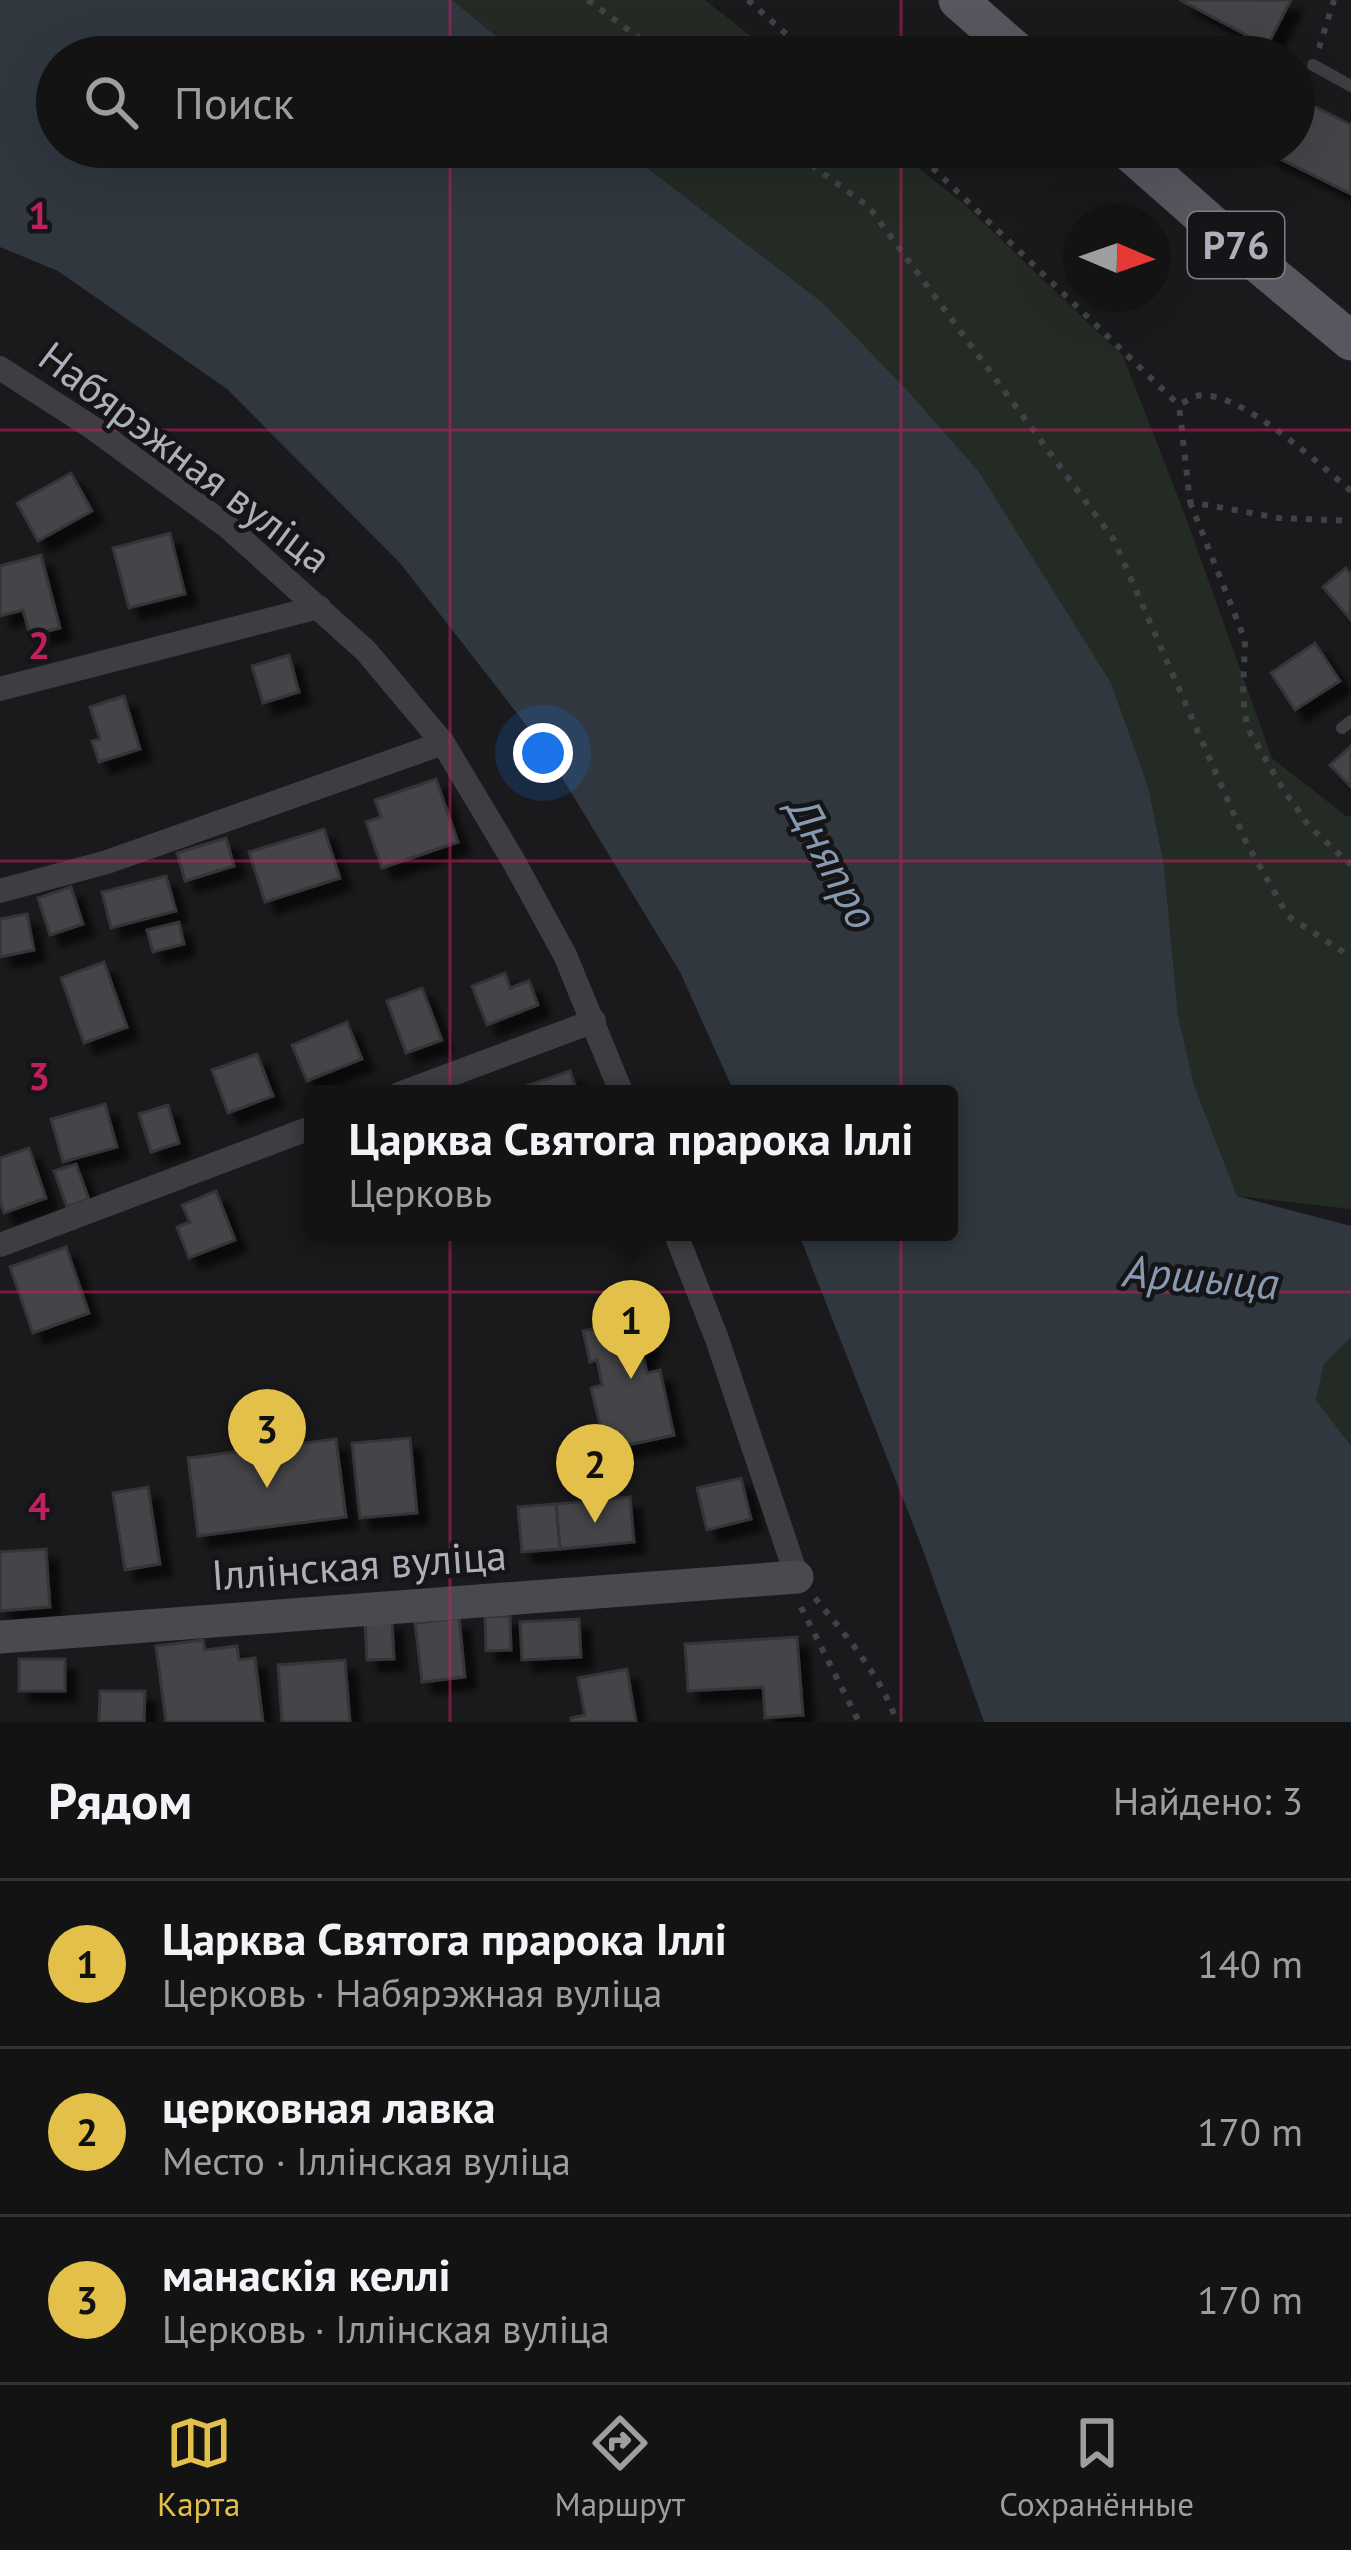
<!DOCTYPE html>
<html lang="ru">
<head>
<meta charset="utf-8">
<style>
	body { margin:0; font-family:"PT Sans",sans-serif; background:#1d1c1d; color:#f1f3f6 }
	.compass { position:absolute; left:1063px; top:204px; width:108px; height:108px; border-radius:50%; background:#141314; box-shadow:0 12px 48px #0002; rotate:92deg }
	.you { position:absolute; left:543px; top:753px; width:42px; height:42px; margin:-30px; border:9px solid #fff; border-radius:50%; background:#1a73e8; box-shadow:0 0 0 18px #1a73e833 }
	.badge { display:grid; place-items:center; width:78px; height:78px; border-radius:50%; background:#e3c04a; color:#111; font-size:39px; font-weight:700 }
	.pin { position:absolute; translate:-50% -99px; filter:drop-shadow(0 3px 6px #0008) }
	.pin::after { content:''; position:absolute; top:63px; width:42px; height:36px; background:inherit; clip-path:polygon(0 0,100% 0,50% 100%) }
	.popup { position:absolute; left:304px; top:1085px; width:654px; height:156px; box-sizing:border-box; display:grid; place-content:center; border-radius:12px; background:#141314; filter:drop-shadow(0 3px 9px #0005); font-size:39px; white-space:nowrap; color:#9d9ea0 }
	.popup b { font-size:45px; color:#f1f3f6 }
	.popup::after { content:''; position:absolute; left:50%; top:100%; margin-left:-24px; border:24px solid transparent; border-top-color:#141314 }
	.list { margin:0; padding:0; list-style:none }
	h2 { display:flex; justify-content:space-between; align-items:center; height:156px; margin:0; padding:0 48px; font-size:51px }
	h2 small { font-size:39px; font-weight:400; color:#9d9ea0 }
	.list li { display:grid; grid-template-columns:78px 1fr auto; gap:36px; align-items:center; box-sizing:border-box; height:168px; padding:0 48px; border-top:3px solid #333234 }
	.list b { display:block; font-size:45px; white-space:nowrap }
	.list p { margin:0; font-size:39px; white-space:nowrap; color:#9d9ea0 }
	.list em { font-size:39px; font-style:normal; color:#9d9ea0 }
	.icon { flex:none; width:66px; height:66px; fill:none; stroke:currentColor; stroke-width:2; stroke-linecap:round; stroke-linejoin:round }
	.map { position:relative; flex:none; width:1351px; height:1722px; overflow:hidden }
	.search { position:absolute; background:#141314; box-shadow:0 12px 48px #0002; left:36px; right:36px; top:36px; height:132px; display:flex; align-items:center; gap:30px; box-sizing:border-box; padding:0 42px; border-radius:66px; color:#9d9ea0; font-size:45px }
	.sheet { height:660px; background:#141314 }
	nav { display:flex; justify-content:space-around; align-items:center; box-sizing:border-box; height:168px; border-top:3px solid #333234; background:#141314; font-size:33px; color:#9d9ea0 }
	nav a { display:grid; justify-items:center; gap:6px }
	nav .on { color:#e3c04a }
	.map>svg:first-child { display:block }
	.green { fill:#242b25 }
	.water { fill:#30373f }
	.building { fill:#444548; stroke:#343437; stroke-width:3; filter:url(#shadow) }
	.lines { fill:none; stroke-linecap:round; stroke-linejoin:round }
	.path { stroke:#414247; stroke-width:6; stroke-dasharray:6 9; stroke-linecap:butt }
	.lane { stroke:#3d3d42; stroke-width:12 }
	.street { stroke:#3d3d42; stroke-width:24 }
	.secondary { stroke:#494a50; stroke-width:33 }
	.primary { stroke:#57585f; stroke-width:39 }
	.grid { fill:none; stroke:#c12060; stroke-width:3; stroke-opacity:0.55 }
	.labels { text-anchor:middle; stroke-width:9; stroke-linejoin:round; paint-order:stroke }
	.shield { fill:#151416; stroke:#7f8189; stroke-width:3 }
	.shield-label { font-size:39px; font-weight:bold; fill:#adb0ba }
	.street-label { font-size:42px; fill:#adb0ba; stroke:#151416 }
	.water-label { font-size:45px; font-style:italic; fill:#8799b1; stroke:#151416 }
	.grid-label { font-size:39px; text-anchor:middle; font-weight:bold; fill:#c12060; stroke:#151416; stroke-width:9; stroke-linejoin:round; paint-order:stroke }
</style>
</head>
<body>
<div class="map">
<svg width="1351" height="1722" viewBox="0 0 1351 1722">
	<defs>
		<filter id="shadow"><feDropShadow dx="11" dy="11" stdDeviation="3" flood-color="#0009"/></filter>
	</defs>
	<rect width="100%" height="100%" fill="#1a191b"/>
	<!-- green -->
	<g class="green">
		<path d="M452,0h253l72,57h-255z"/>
		<path d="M620,147h272l73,58 158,151 62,159 87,243 74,58h5v393l-114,-13 -43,-111 -16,-70 -14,-150 -15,-76 -170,-316 -72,-83 -84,-87z"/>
		<path d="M1351,1337v109l-35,-46 8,-36z"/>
	</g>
	<!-- water -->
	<path class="water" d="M0,0h452l70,57h-465v90h563l203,156 84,87 72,82 132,211 38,107 15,75 14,150 16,70 43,111 114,30v111l-27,27 -8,36 35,46v276h-367l-64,-180 -122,-310h151v-138h-214l-55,-122 -136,-224 -144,-185 -173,-174 -169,-118 -58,-24z"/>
	<!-- building -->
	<g class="building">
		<path d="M1180,0h111l-24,46z"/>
		<path d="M1294,96l57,29v69l-89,-44 1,-3h31z"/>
		<path d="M71,473l21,38 -54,30 -21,-38z"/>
		<path d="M170,533l15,61 -56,14 -16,-60z"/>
		<path d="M41,555l19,73 -30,8 -7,-26 -23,6v-50z"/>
		<path d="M1346,568l5,7 -1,44 -27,-32z"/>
		<path d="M1315,643l25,38 -45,29 -24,-37z"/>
		<path d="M289,655l10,37 -36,11 -11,-37z"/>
		<path d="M124,696l16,53 -41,13 -7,-21 8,-2 -10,-32z"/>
		<path d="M1351,746v41l-21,-22z"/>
		<path d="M436,779l22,63 -76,26 -16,-46 15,-5 -6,-17z"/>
		<path d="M324,829l16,49 -75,24 -16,-50z"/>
		<path d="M226,838l8,28 -49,15 -8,-28z"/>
		<path d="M166,876l10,35 -65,17 -9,-36z"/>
		<path d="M71,887l12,37 -33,11 -12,-37z"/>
		<path d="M27,914l7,36 -34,7v-38z"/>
		<path d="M179,922l5,22 -31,8 -6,-22z"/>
		<path d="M104,962l23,65 -43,16 -23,-65z"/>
		<path d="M505,973l5,15 19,-7 9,24 -51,20 -15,-39z"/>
		<path d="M422,988l20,52 -36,13 -19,-52z"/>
		<path d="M347,1022l15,37 -55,22 -15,-36z"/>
		<path d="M257,1054l16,42 -45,17 -16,-43z"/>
		<path d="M570,1071l8,23 -72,-1z"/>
		<path d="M105,1104l12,43 -54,15 -12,-43z"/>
		<path d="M168,1105l11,38 -28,9 -12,-38z"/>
		<path d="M29,1148l17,50 -42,15 -4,-12v-43z"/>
		<path d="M76,1164l13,35 -22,8 -13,-36z"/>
		<path d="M216,1191l19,49 -46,18 -12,-31 13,-5 -8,-17z"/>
		<path d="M66,1247l23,66 -56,20 -23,-66z"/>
		<path d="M625,1309l3,12 14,-3 7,30 -7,2 5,23 13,-3 14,65 -68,15 -15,-62 11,-3 -5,-25 -7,2 -7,-31 14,-3 -2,-12z"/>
		<path d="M410,1438l7,75 -57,5 -8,-75z"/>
		<path d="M336,1439l10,78 -148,19 -10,-78z"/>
		<path d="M741,1478l10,41 -44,11 -10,-42z"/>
		<path d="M148,1487l12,77 -35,6 -12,-77z"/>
		<path d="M630,1497l4,45 -74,7 -4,-45z"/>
		<path d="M556,1504l4,45 -38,3 -4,-45z"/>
		<path d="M46,1549l4,58 -50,4v-59z"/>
		<path d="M510,1616l1,34 -25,1 -1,-34z"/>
		<path d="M459,1618l6,59 -43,5 -7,-59z"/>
		<path d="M579,1619l2,38 -59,3 -2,-38z"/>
		<path d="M392,1620l2,39 -27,1 -2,-38z"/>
		<path d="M797,1637l6,78 -38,3 -2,-31 -75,4 -3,-47z"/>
		<path d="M203,1640l2,10 32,-4 2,14 16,-2 8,64h-97l-10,-76z"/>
		<rect x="19" y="1659" width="46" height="32"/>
		<path d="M345,1660l5,62h-68l-4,-57z"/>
		<path d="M627,1669l9,53h-65v-4l14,-3 -7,-37z"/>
		<path d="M100,1691h45l-1,31h-45z"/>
	</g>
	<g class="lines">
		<!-- path -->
		<g class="path">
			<path d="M588,0l77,57"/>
			<path d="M748,0l64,57"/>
			<path d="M1319,48l15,-48"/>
			<path d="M787,147l82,60 245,333 132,302 42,74 57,37 6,1"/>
			<path d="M911,147l268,258"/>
			<path d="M1351,491c-31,-26 -114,-104 -155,-95 -4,1 -13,7 -17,9l11,97 89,16 72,3"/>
			<path d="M1190,502l55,138 -2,56 4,31 36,62 26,37 42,39"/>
			<path d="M815,1598c32,39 65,76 82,124"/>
			<path d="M801,1607l58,115"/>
		</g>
		<!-- lane -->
		<g class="lane">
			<path d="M1313,65l38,21"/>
			<path d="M1342,728l9,-7"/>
		</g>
		<!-- street -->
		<g class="street">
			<path d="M0,368l93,60 135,99 138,124 77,92 70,117 52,95 57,139"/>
			<path d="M0,689l319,-82"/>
			<path d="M0,891l107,-29 336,-119"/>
			<path d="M399,1094l195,-73"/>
			<path d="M675,1232l42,107 80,238"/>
			<path d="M0,1245l313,-118"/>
		</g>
		<!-- secondary -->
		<path class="secondary" d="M0,1637l797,-60"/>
		<!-- primary -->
		<g class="primary">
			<path d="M958,0l65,57"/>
			<path d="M1124,147l101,89 126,105"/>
		</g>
	</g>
	<!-- grid -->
	<path class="grid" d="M450,0v57M901,0v57M450,147v1575M901,147v1575M0,430h1351M0,861h1351M0,1292h1351"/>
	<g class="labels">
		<!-- shield labels -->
		<rect class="shield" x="1188" y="212" width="96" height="66" rx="9"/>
		<g class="shield-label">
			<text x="1236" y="259">Р76</text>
		</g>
		<!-- street labels -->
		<g class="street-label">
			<text transform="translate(185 457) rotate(37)" y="15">Набярэжная вуліца</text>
			<text transform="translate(359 1565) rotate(-4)" y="15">Іллінская вуліца</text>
		</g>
		<!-- water labels -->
		<g class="water-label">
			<text transform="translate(833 863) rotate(62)" y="16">Дняпро</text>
			<text transform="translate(1201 1277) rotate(5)" y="16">Аршыца</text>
		</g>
	</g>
	<g class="grid-label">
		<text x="39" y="229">1</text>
		<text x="39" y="659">2</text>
		<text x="39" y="1090">3</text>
		<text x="39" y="1520">4</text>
	</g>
</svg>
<svg class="compass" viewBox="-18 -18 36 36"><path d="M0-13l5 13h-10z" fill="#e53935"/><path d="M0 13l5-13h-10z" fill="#9d9ea0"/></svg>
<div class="you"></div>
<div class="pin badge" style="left:631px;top:1379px">1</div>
<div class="popup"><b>Царква Святога прарока Іллі</b>Церковь</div>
<div class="pin badge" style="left:595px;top:1523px">2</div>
<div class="pin badge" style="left:267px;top:1488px">3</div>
<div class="search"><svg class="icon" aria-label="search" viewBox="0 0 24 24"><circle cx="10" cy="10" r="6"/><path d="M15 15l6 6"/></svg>Поиск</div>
</div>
<section class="sheet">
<h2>Рядом<small>Найдено: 3</small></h2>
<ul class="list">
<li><span class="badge">1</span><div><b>Царква Святога прарока Іллі</b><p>Церковь · Набярэжная вуліца</p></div><em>140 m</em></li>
<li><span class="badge">2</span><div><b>церковная лавка</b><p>Место · Іллінская вуліца</p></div><em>170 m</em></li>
<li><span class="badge">3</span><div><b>манаскія келлі</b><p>Церковь · Іллінская вуліца</p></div><em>170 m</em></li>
</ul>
</section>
<nav>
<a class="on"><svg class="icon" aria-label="map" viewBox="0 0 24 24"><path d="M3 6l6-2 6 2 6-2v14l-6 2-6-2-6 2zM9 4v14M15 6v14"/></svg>Карта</a>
<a><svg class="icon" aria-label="directions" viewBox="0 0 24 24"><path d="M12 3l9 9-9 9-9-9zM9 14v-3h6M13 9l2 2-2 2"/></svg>Маршрут</a>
<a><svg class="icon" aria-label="saved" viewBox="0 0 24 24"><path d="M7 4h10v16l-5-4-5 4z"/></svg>Сохранённые</a>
</nav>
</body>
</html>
